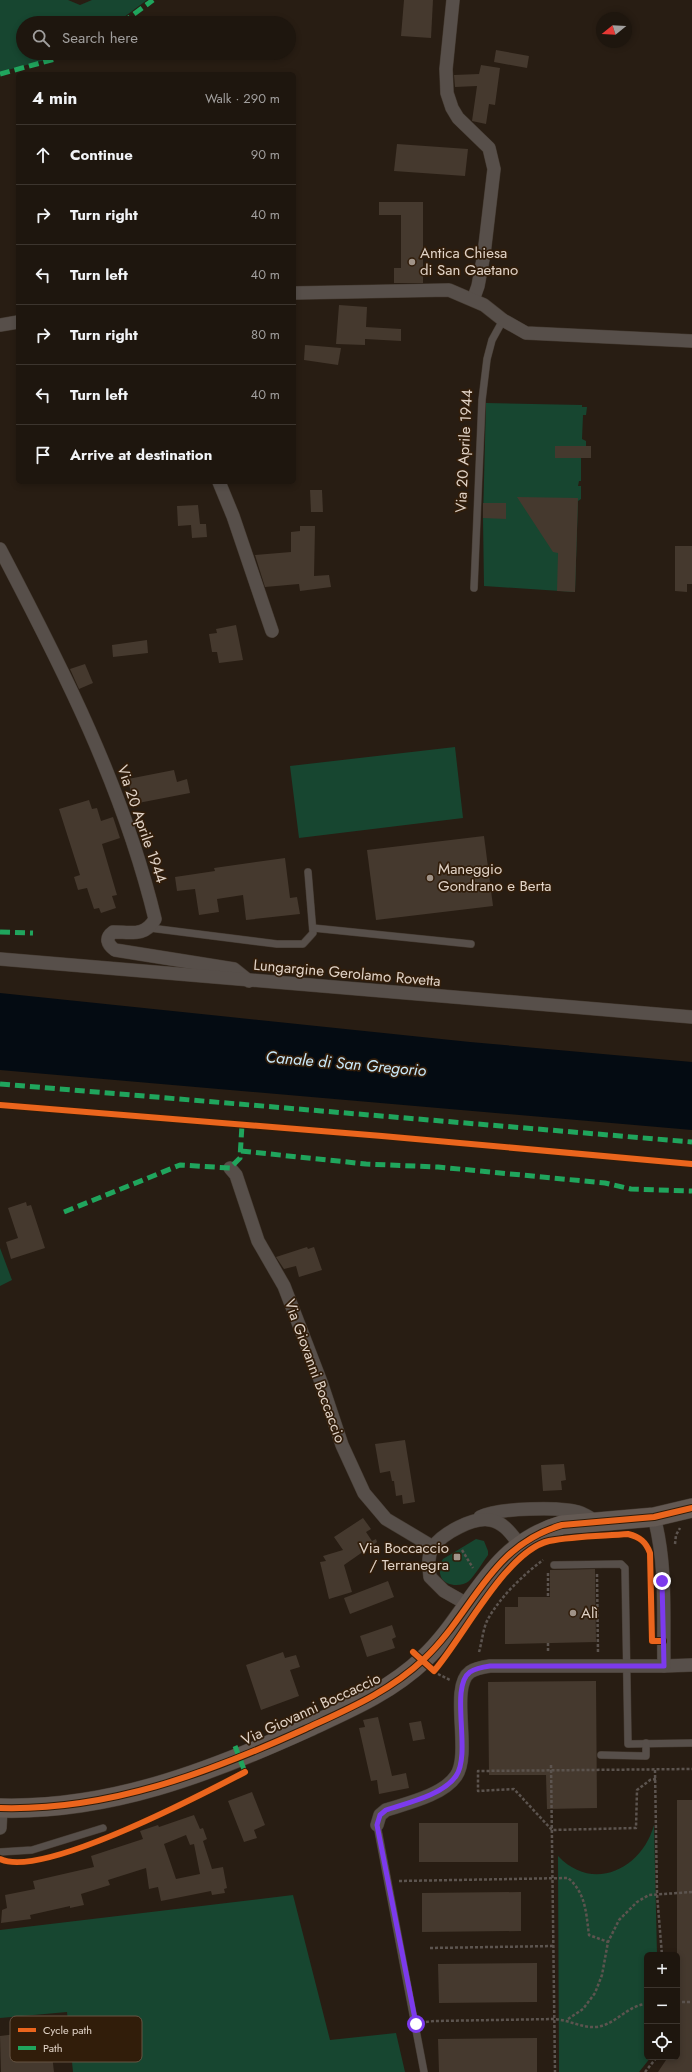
<!DOCTYPE html>
<html lang="en">
<head>
<meta charset="utf-8">
<style>
	body { margin:0; font-family:Jost,sans-serif; background:#2b231c; color:#f1f3f6 }
	.controls { position:absolute; right:12px; bottom:12px; display:grid; overflow:hidden; border-radius:6px; box-shadow:0 2px 6px #0003 }
	.controls button { width:36px; height:36px; display:grid; place-items:center; padding:0; border:0; border-bottom:1px solid #3c352e; background:#1e160e; color:#f1f3f6; font:20px sans-serif }
	.compass { position:absolute; left:596px; top:12px; width:36px; height:36px; border-radius:50%; background:#1e160e; box-shadow:0 2px 6px #0003; rotate:252deg }
	.stop { position:absolute; width:12px; height:12px; margin:-9px; border:3px solid #7c3aed; border-radius:50%; background:#fff }
	.stop.end { background:#7c3aed; border-color:#fff; box-shadow:0 1px 4px #0008 }
	.list { margin:0; padding:0; list-style:none }
	h2 { display:flex; justify-content:space-between; align-items:center; height:52px; margin:0; padding:0 16px; font-size:17px }
	h2 small { font-size:13px; font-weight:400; color:#a19f9e }
	.list li { display:grid; grid-template-columns:26px 1fr auto; gap:12px; align-items:center; box-sizing:border-box; height:60px; padding:0 16px; border-top:1px solid #3c352e }
	.list b { display:block; font-size:15px; white-space:nowrap }
	.list em { font-size:13px; font-style:normal; color:#a19f9e }
	.icon { flex:none; width:22px; height:22px; fill:none; stroke:currentColor; stroke-width:2; stroke-linecap:round; stroke-linejoin:round }
	.map { position:relative; flex:none; width:692px; height:2072px; overflow:hidden }
	.search { position:absolute; background:#1e160e; box-shadow:0 2px 6px #0003; left:16px; top:16px; width:280px; height:44px; display:flex; align-items:center; gap:10px; box-sizing:border-box; padding:0 14px; border-radius:22px; color:#a19f9e; font-size:15px }
	.panel { position:absolute; background:#1e160e; box-shadow:0 2px 6px #0003; left:16px; top:72px; width:280px; height:412px; border-radius:6px }
	.map>svg:first-child { display:block }
	.green { fill:#174630 }
	.water { fill:#040b12 }
	.building { fill:#45392e; fill-rule:evenodd }
	.lines { fill:none; stroke-linecap:round; stroke-linejoin:round }
	.lane-casing { stroke:#443a31; stroke-width:8 }
	.street-casing { stroke:#443a31; stroke-width:14 }
	.secondary-casing { stroke:#443a31; stroke-width:20 }
	.path { stroke:#5c544f; stroke-width:2.5; stroke-dasharray:3 2; stroke-linecap:butt }
	.lane { stroke:#574f4a; stroke-width:7 }
	.street { stroke:#574f4a; stroke-width:13 }
	.secondary { stroke:#635953; stroke-width:19 }
	.quiet { stroke:#20a55d; stroke-width:5; stroke-dasharray:10 5; stroke-linecap:butt }
	.cycleway-casing { stroke:#311d0a; stroke-width:8 }
	.cycleway { stroke:#eb651d; stroke-width:6 }
	.route { stroke:#7c3aed; stroke-width:5 }
	.poi-dot { fill:#a09388; stroke:#311d0a; stroke-width:1.5 }
	.labels { text-anchor:middle; stroke-width:3.5; stroke-linejoin:round; paint-order:stroke }
	.poi-label { font-size:15px; fill:#e1d3c7; stroke:#311d0a; text-anchor:start }
	.street-label { font-size:15px; fill:#e1d3c7; stroke:#311d0a }
	.water-label { font-size:16px; font-style:italic; fill:#c9e9fb; stroke:#311d0a }
	.key { fill:#311d0a; stroke:#665443; stroke-width:1 }
	.key-label { font-size:11px; fill:#e1d3c7 }
</style>
</head>
<body>
<div class="map">
<svg width="692" height="2072" viewBox="0 0 692 2072">
	<rect width="100%" height="100%" fill="#281d13"/>
	<!-- green -->
	<g class="green">
		<path d="M0,0h68l12,5 12,-5h55l-31,23h-93v30h39l-9,5 -53,14z"/>
		<path d="M486,403l96,2v2h5l-1,8h-3l-1,24 4,2v5h5v12h-10v23h-2l-1,5h3v13l-3,2 -3,91 -91,-6 -1,-68z"/>
		<path d="M455,747l8,71 -164,20 -9,-72z"/>
		<path d="M0,1248l12,32 -12,6z"/>
		<path d="M476,1539l8,2 4,10v4c-6,8 -12,19 -19,26 -7,6 -23,6 -28,-4 -1,-3 -2,-8 -2,-12l4,-6z"/>
		<path d="M654,1825l3,130h-10v102h4l-12,15h-80l-1,-216c35,37 84,13 96,-31z"/>
		<path d="M293,1895l37,145 66,-7 9,39h-332l-6,-60 -67,6v-88z"/>
	</g>
	<!-- water -->
	<path class="water" d="M0,993l470,49 222,20v68l-692,-60z"/>
	<!-- building -->
	<g class="building">
		<path d="M404,0h29l-2,38 -30,-2z"/>
		<path d="M496,50l33,6 -2,12 -33,-6z"/>
		<path d="M481,65l19,3 -5,37 -6,-1 -3,20 -14,-3 5,-35 -22,1 -1,-12 25,-1z"/>
		<path d="M397,144l71,5 -3,27 -71,-5z"/>
		<path d="M379,202h44v81h-29v-15h7v-53h-22z"/>
		<path d="M339,305l28,2 -1,20 35,2v12l-36,-2v6l-29,-1z"/>
		<path d="M305,345l36,3 -3,17 -34,-5z"/>
		<rect x="555" y="446" width="36" height="12"/>
		<path d="M310,490h12l1,22h-12z"/>
		<path d="M517,497l61,1 -3,94 -18,-1 1,-38 -5,-1z"/>
		<path d="M483,503h23v16l-23,-1z"/>
		<path d="M198,505l2,19h6l1,13 -15,1 -1,-13 -13,1 -1,-20z"/>
		<path d="M300,526h15l-1,50 15,-1 2,12 -31,4 -1,-7 -34,3 -10,-32 36,-3v-20l9,-1z"/>
		<path d="M675,546h17v38h-5v8l-12,-1z"/>
		<path d="M236,625l7,35 -24,3 -2,-11h-5l-3,-18 8,-1 -1,-4z"/>
		<path d="M147,640l1,13 -35,4 -1,-12z"/>
		<path d="M85,664l8,19 -14,6 -9,-20z"/>
		<path d="M174,770l3,12 10,-3 3,14 -57,11 -5,-25z"/>
		<path d="M89,800l3,9 5,-1 4,13 12,-4 7,21 -18,6 15,51 -5,1 4,12 -15,5 -2,-5 -5,1 -7,-21 -9,2 -4,-13 6,-2 -21,-66z"/>
		<path d="M484,836l9,70 -117,14 -9,-70z"/>
		<path d="M285,858l5,40 7,-1 3,17 -54,6 -3,-25 -26,4 2,13 -20,3 -4,-26 -18,2 -2,-14 40,-6 -1,-3z"/>
		<path d="M26,1202l1,4 4,-1 14,43 -34,11 -5,-17 12,-4 -10,-30z"/>
		<path d="M307,1247l1,2 6,-2 8,23 -23,7 -3,-11 -12,3 -8,-12z"/>
		<path d="M405,1440l10,62 -12,2 -1,-9 -6,1 -2,-15h-2l-2,-10 -10,2 -5,-29z"/>
		<path d="M564,1464l2,16 -5,1 1,9 -19,1 -2,-26z"/>
		<path d="M363,1518l8,11 -5,3 6,9 4,-2 1,3 -33,23 8,27 -23,7 -9,-37 6,-1 -3,-5 20,-6 -9,-13z"/>
		<path d="M595,1569l1,73 -91,2v-37h13v-10h32v-27z"/>
		<path d="M388,1581l6,16 -44,17 -6,-16z"/>
		<path d="M392,1625l4,12 -4,2 3,9 -28,9 -7,-21z"/>
		<path d="M283,1652l2,6 11,-3 4,12 -10,3 9,26 -38,14 -15,-45z"/>
		<path d="M596,1681l1,127 -50,1 -1,-34h-57l-1,-93z"/>
		<path d="M378,1717l14,59 14,-3 3,15 -30,6 -2,-14 -6,1 -12,-53 6,-1 -2,-7z"/>
		<path d="M421,1721l4,18 -12,2 -4,-18z"/>
		<path d="M252,1792l13,33 -11,5 3,8 -13,4 -16,-41z"/>
		<path d="M677,1800h15v272h-34l10,-15h9z"/>
		<path d="M194,1815l6,14 3,-1 4,11 -4,2 9,28 11,-2 4,21 -3,1 1,4 -13,2 -1,-4 -50,10 -3,-14 -9,2 -3,-21 -38,12 2,5 -29,9 3,11 -14,3v-2l-40,9 1,4 -30,4 1,-13 5,-2 -2,-13 30,-6 -2,-8 61,-14 -3,-11 52,-17 -3,-8 18,-6 1,2zM186,1835l4,10 4,-1 6,30 -24,5 -12,-35z"/>
		<rect x="419" y="1823" width="99" height="39"/>
		<path d="M521,1892v39l-99,1v-39z"/>
		<path d="M537,1963v39l-98,1 -1,-39z"/>
		<path d="M49,2030l5,42h-53l-1,-36z"/>
		<path d="M537,2038v34h-98l-1,-33z"/>
	</g>
	<g class="lines">
		<defs>
			<g id="lane">
				<path d="M474,588l8,-188 5,-41 5,-19 11,-20"/>
				<path d="M150,928l127,16h26l10,-11 -5,-61"/>
				<path d="M313,928l158,16"/>
				<path d="M554,1565l67,-1 4,4 3,176 64,-1"/>
				<path d="M601,1755l45,1v-13"/>
				<path d="M377,1825l47,247"/>
				<path d="M0,1852l32,-2 71,-22"/>
			</g>
			<g id="street">
				<path d="M453,0l-7,69 1,24 5,15 6,10 31,30 5,21 -10,85 -6,32 -5,14"/>
				<path d="M294,293l155,-3 35,15 19,15 23,13 166,8"/>
				<path d="M0,325l18,-3"/>
				<path d="M219,482l14,34 39,115"/>
				<path d="M0,549c63,120 123,238 155,370 -10,18 -24,13 -42,13 -8,6 -6,12 2,18l119,19 15,12"/>
				<path d="M0,959l692,58"/>
				<path d="M230,1168l6,7 22,66 26,45 37,96 21,63 22,48 22,26 47,28"/>
				<path d="M480,1517c18,-9 82,-11 101,-4 5,2 11,6 16,9"/>
				<path d="M467,1604l-23,-13 -14,-14c-1,-10 -3,-21 3,-30 10,-14 40,-30 57,-27 14,2 22,15 30,25"/>
				<path d="M664,1666l28,-1"/>
				<path d="M377,1825l3,-10 6,-5c22,-7 57,-15 70,-34 16,-23 -7,-89 14,-104 6,-4 13,-5 20,-6h174c-1,-50 3,-101 -10,-149"/>
				<path d="M0,1828l1,-20"/>
			</g>
			<path id="secondary" d="M0,1808c108,3 208,-35 305,-79 43,-20 84,-37 119,-70 49,-46 65,-113 138,-134l92,-8 38,-9"/>
		</defs>
		<!-- lane casing -->
		<use href="#lane" class="lane-casing"/>
		<!-- street casing -->
		<use href="#street" class="street-casing"/>
		<!-- secondary casing -->
		<use href="#secondary" class="secondary-casing"/>
		<!-- path -->
		<g class="path">
			<path d="M675,1544l1,-9 4,-7"/>
			<path d="M462,1550l11,18"/>
			<path d="M548,1573v24"/>
			<path d="M597,1574l1,79"/>
			<path d="M548,1643v10"/>
			<path d="M479,1652c3,-10 4,-24 9,-33 12,-22 35,-44 55,-59"/>
			<path d="M438,1674l12,6"/>
			<path d="M551,1765l4,307"/>
			<path d="M655,1770l2,124 5,61"/>
			<path d="M656,1779l-6,1 -13,10 -1,38 -84,2 -38,-41 -36,2v-20l214,-2"/>
			<path d="M399,1881l169,-3c18,15 18,35 21,57l19,7"/>
			<path d="M430,1948l124,-2"/>
			<path d="M677,2002h15"/>
			<path d="M568,2019l15,-10 12,-16 7,-18 6,-33 11,-22 18,-18 12,-7 43,-3"/>
			<path d="M426,2022l8,-1 120,-2c15,1 28,9 42,8 20,-2 31,-22 51,-23"/>
			<path d="M645,2072l12,-15"/>
		</g>
		<!-- lane -->
		<use href="#lane" class="lane"/>
		<!-- street -->
		<use href="#street" class="street"/>
		<!-- secondary -->
		<use href="#secondary" class="secondary"/>
		<!-- quiet -->
		<g class="quiet">
			<path d="M122,23l31,-23"/>
			<path d="M0,74l55,-15 12,-6"/>
			<path d="M0,932l33,1"/>
			<path d="M0,1084l692,58"/>
			<path d="M241,1151l125,13 72,3 167,16 26,6 61,2"/>
			<path d="M64,1212l116,-47 50,3 10,-10 2,-33"/>
			<path d="M235,1746l10,26 -2,1"/>
		</g>
		<defs>
			<g id="cycleway">
				<path d="M0,1105l382,31 310,28"/>
				<path d="M413,1652l21,19c29,-33 72,-120 115,-130 25,-5 54,-5 79,-7 12,3 18,8 22,19l2,88h11"/>
				<path d="M0,1808c108,3 208,-35 305,-79 43,-20 84,-37 119,-70 49,-46 65,-113 138,-134l92,-8 38,-9"/>
				<path d="M0,1859c41,20 203,-65 245,-87"/>
			</g>
		</defs>
		<!-- cycleway casing -->
		<use href="#cycleway" class="cycleway-casing"/>
		<!-- cycleway -->
		<use href="#cycleway" class="cycleway"/>
	</g>
	<g class="lines">
		<!-- route -->
		<path class="route" d="M416,2024l-39,-199 3,-10 6,-5c21,-7 57,-15 70,-34 16,-23 -7,-89 14,-104 6,-4 13,-5 20,-6h174l-2,-85"/>
	</g>
	<!-- markers -->
	<g class="poi-dot">
		<circle cx="412" cy="262" r="4"/>
		<circle cx="430" cy="878" r="4"/>
		<rect x="453" y="1553" width="8" height="8" rx="2"/>
		<circle cx="573" cy="1613" r="4"/>
	</g>
	<g class="labels">
		<!-- poi labels -->
		<g class="poi-label">
			<text x="420" y="258">Antica Chiesa<tspan x="420" dy="17">di San Gaetano</tspan></text>
			<text x="438" y="874">Maneggio<tspan x="438" dy="17">Gondrano e Berta</tspan></text>
			<text x="449" y="1553" text-anchor="end">Via Boccaccio<tspan x="449" dy="17">/ Terranegra</tspan></text>
			<text x="581" y="1618">Alì</text>
		</g>
		<!-- street labels -->
		<g class="street-label">
			<text transform="translate(464 451) rotate(-87)" y="5">Via 20 Aprile 1944</text>
			<text transform="translate(142 824) rotate(71)" y="5">Via 20 Aprile 1944</text>
			<text transform="translate(347 973) rotate(5)" y="5">Lungargine Gerolamo Rovetta</text>
			<text transform="translate(315 1371) rotate(70)" y="5">Via Giovanni Boccaccio</text>
			<text transform="translate(311 1709) rotate(-25)" y="5">Via Giovanni Boccaccio</text>
		</g>
		<!-- water labels -->
		<g class="water-label">
			<text transform="translate(346 1063) rotate(5)" y="6">Canale di San Gregorio</text>
		</g>
	</g>
	<!-- legend -->
	<rect x="10" y="2016" width="132" height="46" rx="6" class="key"/>
	<rect x="18" y="2028" width="18" height="4" fill="#eb651d"/>
	<rect x="18" y="2046" width="18" height="4" fill="#20a55d"/>
	<g class="key-label">
		<text x="43" y="2034">Cycle path</text>
		<text x="43" y="2052">Path</text>
	</g>
</svg>
<div class="controls">
<button>+</button>
<button>−</button>
<button><svg class="icon" aria-label="locate" viewBox="0 0 24 24"><circle cx="12" cy="12" r="6"/><path d="M12 2v4M12 18v4M2 12h4M18 12h4"/></svg></button>
</div>
<svg class="compass" viewBox="-18 -18 36 36"><path d="M0-13l5 13h-10z" fill="#e53935"/><path d="M0 13l5-13h-10z" fill="#a19f9e"/></svg>
<div class="stop" style="left:416px;top:2024px"></div>
<div class="stop end" style="left:662px;top:1581px"></div>
<div class="search"><svg class="icon" aria-label="search" viewBox="0 0 24 24"><circle cx="10" cy="10" r="6"/><path d="M15 15l6 6"/></svg>Search here</div>
<section class="panel">
<h2>4 min<small>Walk · 290 m</small></h2>
<ul class="list">
<li><svg class="icon" aria-label="ahead" viewBox="0 0 24 24"><path d="M12 20V5M6 11l6-6 6 6"/></svg><div><b>Continue</b></div><em>90 m</em></li>
<li><svg class="icon" aria-label="right" viewBox="0 0 24 24"><path d="M7 20v-9h11M14 6l5 5-5 5"/></svg><div><b>Turn right</b></div><em>40 m</em></li>
<li><svg class="icon" aria-label="left" viewBox="0 0 24 24"><path d="M17 20v-9H6M10 6l-5 5 5 5"/></svg><div><b>Turn left</b></div><em>40 m</em></li>
<li><svg class="icon" aria-label="right" viewBox="0 0 24 24"><path d="M7 20v-9h11M14 6l5 5-5 5"/></svg><div><b>Turn right</b></div><em>80 m</em></li>
<li><svg class="icon" aria-label="left" viewBox="0 0 24 24"><path d="M17 20v-9H6M10 6l-5 5 5 5"/></svg><div><b>Turn left</b></div><em>40 m</em></li>
<li><svg class="icon" aria-label="arrive" viewBox="0 0 24 24"><path d="M6 21V4h12l-3 4 3 4H6"/></svg><div><b>Arrive at destination</b></div></li>
</ul>
</section>
</div>
</body>
</html>
